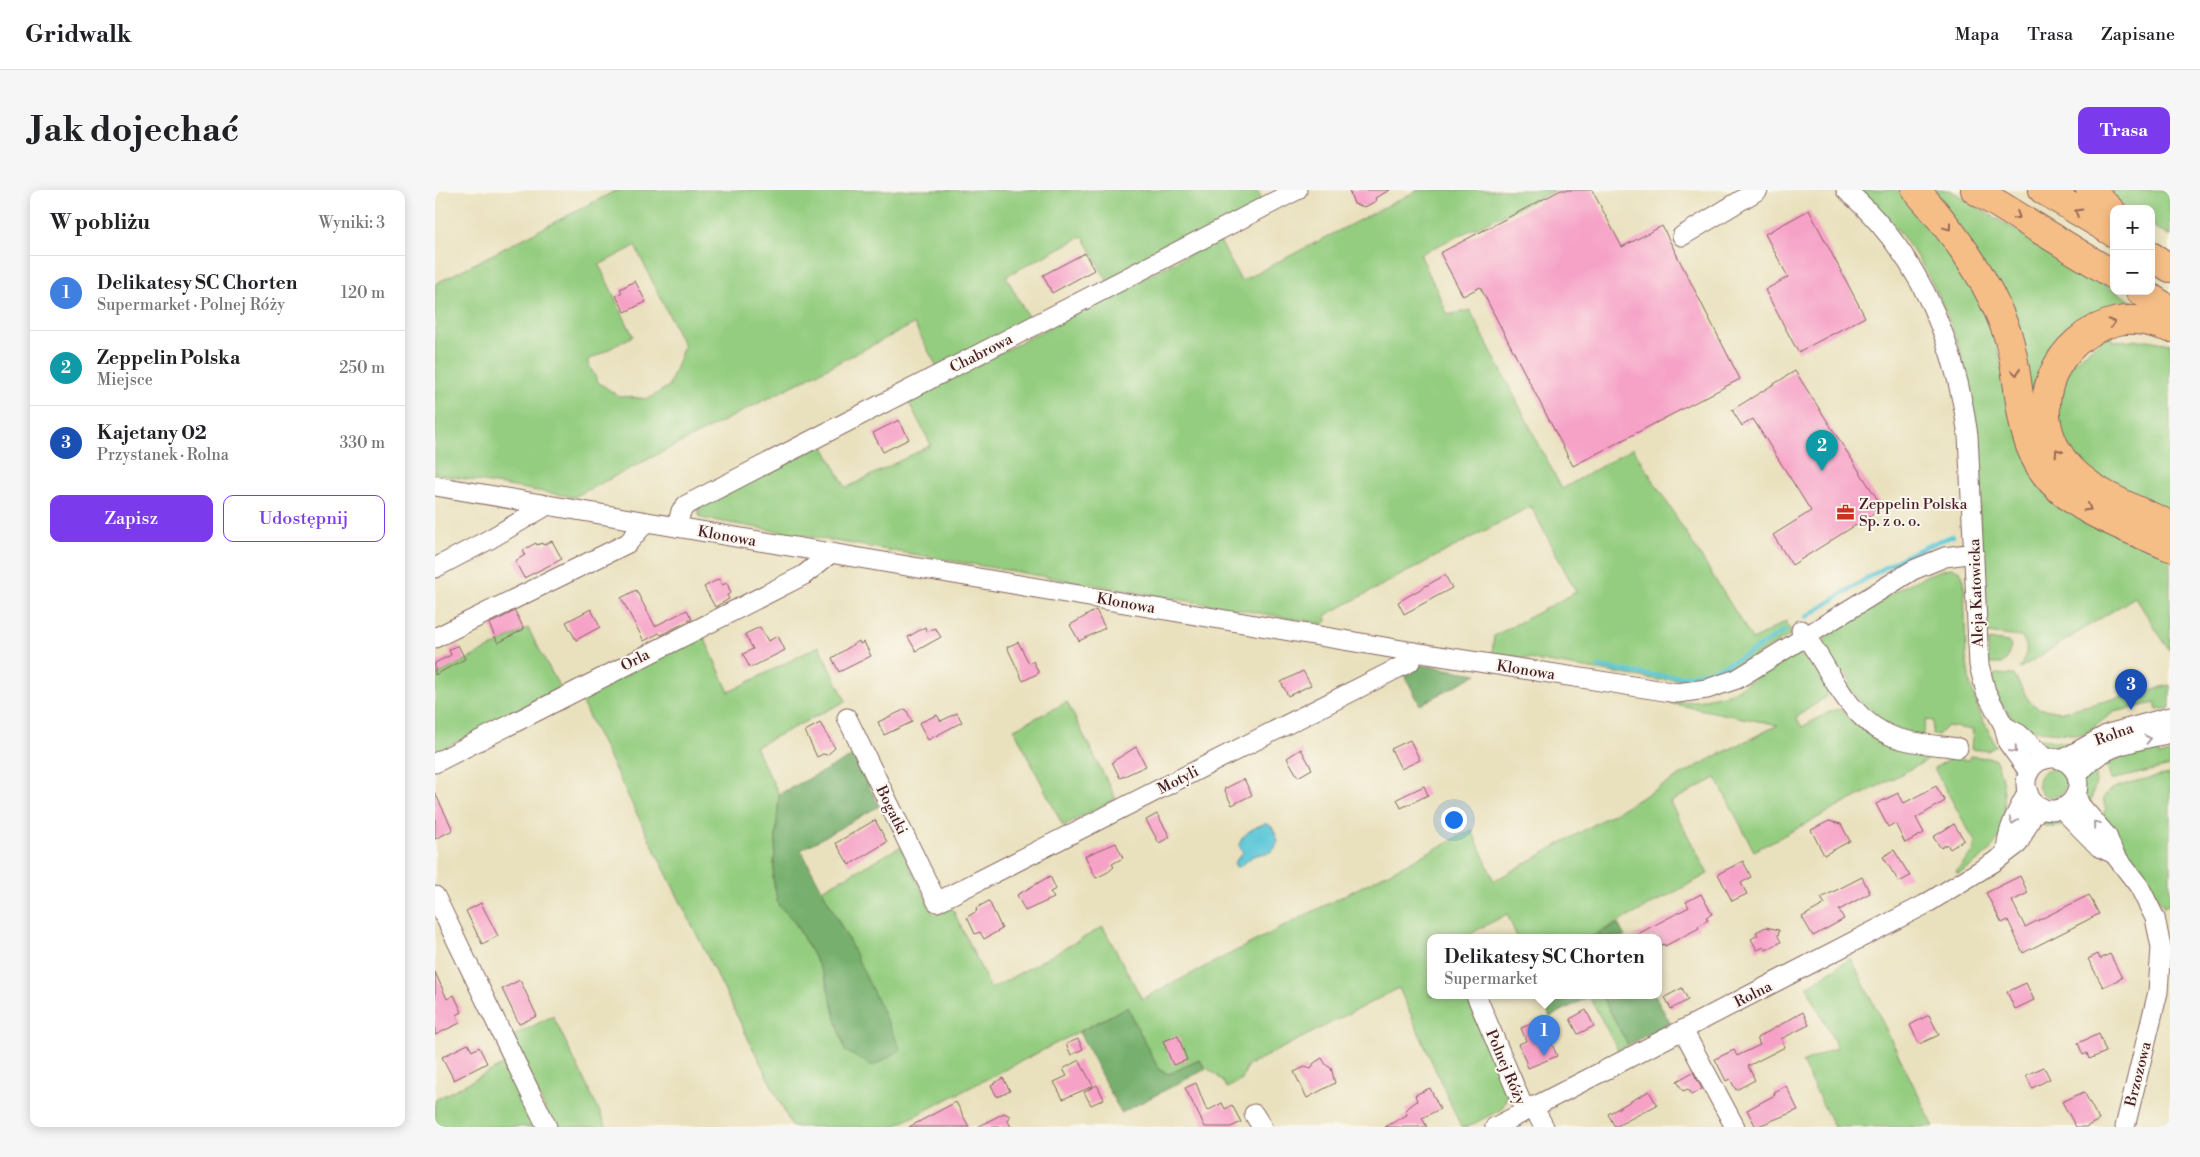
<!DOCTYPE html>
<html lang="pl">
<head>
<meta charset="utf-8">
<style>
	body { margin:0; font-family:"Libre Bodoni",serif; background:#f6f6f6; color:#202124 }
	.controls { position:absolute; right:15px; top:15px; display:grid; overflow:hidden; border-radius:10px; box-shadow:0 2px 12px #0003 }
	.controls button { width:45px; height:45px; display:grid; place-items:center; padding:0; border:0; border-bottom:1px solid #e0e0e0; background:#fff; color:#202124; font:25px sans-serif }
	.you { position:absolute; left:1018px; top:629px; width:18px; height:18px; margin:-12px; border:4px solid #fff; border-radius:50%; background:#1a73e8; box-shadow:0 0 0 8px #1a73e833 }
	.badge { display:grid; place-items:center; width:32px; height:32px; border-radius:50%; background:#7c3aed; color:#fff; font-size:16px; font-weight:700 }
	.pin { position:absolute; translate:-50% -41px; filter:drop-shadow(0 1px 2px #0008) }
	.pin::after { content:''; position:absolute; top:26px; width:18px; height:15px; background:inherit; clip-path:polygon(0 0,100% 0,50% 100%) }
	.popup { position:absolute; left:992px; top:744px; width:235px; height:65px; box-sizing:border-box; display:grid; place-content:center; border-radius:10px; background:#fff; filter:drop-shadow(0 1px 4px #0005); font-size:16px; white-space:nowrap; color:#757577 }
	.popup b { font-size:19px; color:#202124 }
	.popup::after { content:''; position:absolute; left:50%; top:100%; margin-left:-10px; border:10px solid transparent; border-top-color:#fff }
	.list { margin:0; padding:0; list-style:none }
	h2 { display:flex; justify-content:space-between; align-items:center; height:65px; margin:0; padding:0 20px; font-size:21px }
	h2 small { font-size:16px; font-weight:400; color:#757577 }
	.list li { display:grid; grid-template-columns:32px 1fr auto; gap:15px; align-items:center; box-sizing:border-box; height:75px; padding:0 20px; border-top:1px solid #e0e0e0 }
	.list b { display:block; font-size:19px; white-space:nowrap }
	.list p { margin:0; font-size:16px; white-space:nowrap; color:#757577 }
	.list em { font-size:16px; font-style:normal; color:#757577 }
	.actions { display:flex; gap:10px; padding:15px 20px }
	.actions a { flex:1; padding:11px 0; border:1px solid #7c3aed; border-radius:10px; text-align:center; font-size:18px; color:#7c3aed }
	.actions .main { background:#7c3aed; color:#fff }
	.map { position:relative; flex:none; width:1735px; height:937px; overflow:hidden; border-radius:10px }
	header { display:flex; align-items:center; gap:30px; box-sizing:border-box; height:70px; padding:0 25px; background:#fff; border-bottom:1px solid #e0e0e0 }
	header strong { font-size:24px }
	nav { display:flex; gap:28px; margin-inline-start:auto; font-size:18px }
	.intro { display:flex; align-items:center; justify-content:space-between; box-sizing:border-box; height:120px; padding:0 30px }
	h1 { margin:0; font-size:35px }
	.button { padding:12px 22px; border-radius:10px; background:#7c3aed; color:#fff; font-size:18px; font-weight:700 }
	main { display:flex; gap:30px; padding:0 30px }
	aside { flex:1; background:#fff; border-radius:10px; box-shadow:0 2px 12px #0003 }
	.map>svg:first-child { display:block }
	.green { fill:#94cd80; stroke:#6f7656; fill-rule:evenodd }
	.forest { fill:#77b06e; stroke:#60684c }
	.water { fill:#5dc7d8; stroke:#547382 }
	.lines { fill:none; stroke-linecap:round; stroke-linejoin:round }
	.stream { stroke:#5dc7d8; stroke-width:4.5 }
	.building { fill:#f6a2c7 }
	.minor-casing { stroke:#82635e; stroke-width:21 }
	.highway-casing { stroke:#82635e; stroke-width:30 }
	.minor { stroke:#fff; stroke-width:19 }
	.highway { stroke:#f6be87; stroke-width:28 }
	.oneway { stroke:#976754 }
	.oneway2 { stroke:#ae9aa0 }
	.labels { text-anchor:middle; stroke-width:4; stroke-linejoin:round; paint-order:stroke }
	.street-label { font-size:15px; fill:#4a1f2b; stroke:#fbf7ec }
	.poi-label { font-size:15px; fill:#4a1f2b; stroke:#fbf7ec; text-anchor:start }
</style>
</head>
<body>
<header>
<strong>Gridwalk</strong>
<nav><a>Mapa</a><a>Trasa</a><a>Zapisane</a></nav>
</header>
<div class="intro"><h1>Jak dojechać</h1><a class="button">Trasa</a></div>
<main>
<aside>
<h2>W pobliżu<small>Wyniki: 3</small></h2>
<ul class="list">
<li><span class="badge" style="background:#3f7fe0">1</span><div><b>Delikatesy SC Chorten</b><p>Supermarket · Polnej Róży</p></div><em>120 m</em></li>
<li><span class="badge" style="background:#0f9aa8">2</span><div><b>Zeppelin Polska</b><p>Miejsce</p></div><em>250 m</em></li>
<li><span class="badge" style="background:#1a4fb4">3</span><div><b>Kajetany 02</b><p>Przystanek · Rolna</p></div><em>330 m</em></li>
</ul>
<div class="actions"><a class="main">Zapisz</a><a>Udostępnij</a></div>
</aside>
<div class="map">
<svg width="1735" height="937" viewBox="0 0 1735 937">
	<rect width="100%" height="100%" fill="#fbf7ec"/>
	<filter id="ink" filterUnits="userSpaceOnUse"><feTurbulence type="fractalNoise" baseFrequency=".02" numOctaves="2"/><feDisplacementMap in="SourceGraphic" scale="10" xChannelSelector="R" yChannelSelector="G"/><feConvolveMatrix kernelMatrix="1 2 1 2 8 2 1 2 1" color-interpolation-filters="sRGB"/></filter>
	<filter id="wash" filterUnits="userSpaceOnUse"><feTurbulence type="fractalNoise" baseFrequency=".0096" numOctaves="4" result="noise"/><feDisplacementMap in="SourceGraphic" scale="20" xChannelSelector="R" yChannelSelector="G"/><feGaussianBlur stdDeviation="1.12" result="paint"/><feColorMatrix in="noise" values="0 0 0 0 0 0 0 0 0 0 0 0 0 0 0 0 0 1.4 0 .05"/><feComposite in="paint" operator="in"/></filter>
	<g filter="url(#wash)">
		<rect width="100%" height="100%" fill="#e9e1be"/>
		<!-- green -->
		<g class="green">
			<path d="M182,0h640l6,13 -155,80 -25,-47 -77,40 24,45 -92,48 -24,-45 -340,173 -139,-23v-190zM200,56l49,100 -15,40 -21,13 -30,-3 -20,-14 -11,-21 46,-25 -34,-71z"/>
			<path d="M983,0h138l-136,64 28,61 22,-5 92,179 71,-41 120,192 33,-19 6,13c-29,17 -58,37 -91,43 -14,3 -28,2 -42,3l-167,-27 2,-17 82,-44 -45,-86 -205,109 1,6 -3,3 -624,-106 -2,-9 125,-64 23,43 85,-43 -23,-44 311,-162 22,42z"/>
			<path d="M1424,0h38l34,39 53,72 26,92 160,164v94l-35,-54 -116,72c6,-12 12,-21 2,-32l-35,-4 -12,-217c-11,-84 -50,-171 -115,-226z"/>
			<path d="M1494,0h21l201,123 -88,31 -9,130 -31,-107z"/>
			<path d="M1672,0h63v47l-19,-12v-16h-23z"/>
			<path d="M1677,142v9l36,-1 22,4v172l-84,-44 -31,-49 9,-53z"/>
			<path d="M1518,378l7,3 4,9 2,76 4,28 10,30 16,32 -8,5 -17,-2 2,-19 -26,-4 -9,9h-6l1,-14 -7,-1 -4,16c-44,-12 -46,-16 -75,-50l4,-4 -6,-9 -6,3 -17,-31c3,-5 5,-10 9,-13 21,-17 98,-64 122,-64z"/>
			<path d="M93,438l32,60 -125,65v-77z"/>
			<path d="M269,447l25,55 90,-46 27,55 -91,46 24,47 -6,84 5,27 16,16 31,56 20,74 3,-112 -26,-49 78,-43 34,68 18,-7 39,81 112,-62 39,72 330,-169 22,51 214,-121 70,-35 -114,-23 33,-1 34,-8 64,-39h8l7,3 19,34 -3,6 -30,20 6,10 29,-16 9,-2 22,20 81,23 -189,99 -38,-73 -46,24 38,72 -117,63h-74l-10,-23 -35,19 -2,4h-40v58h36l41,100 -5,14 -35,18h-6l-62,-139 -152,78 -5,14 -15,8c-6,-13 -19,-16 -28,-28l-30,14 -10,-4 -32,-63 -234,120h-101l-213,-430z"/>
			<path d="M1559,450l14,2 3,4 -4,13 -6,5h-11l-2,-3v-20z"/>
			<path d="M1560,484l19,1 15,26 9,7 23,4 109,-27v23l-13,2 -2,-7 -41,9 -31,23 -53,-5 -4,3c-11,-11 -42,-45 -31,-59z"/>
			<path d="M632,512l49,97 -53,27 -49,-97z"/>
			<path d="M1607,549l30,5c-13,10 -24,9 -34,-4z"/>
			<path d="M1722,559l2,7 11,-3v13l-59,14 -5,-20 15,-8z"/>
			<path d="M1535,566l25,3c9,18 12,45 7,65l3,1c-9,24 -25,36 -47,49l-2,-3 18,-20 1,-9 -41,-74 17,-9 17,1z"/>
			<path d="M1577,573l9,7 -1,23 -7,14z"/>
			<path d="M1658,577l3,15 -6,22c-10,-16 -10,-24 3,-37z"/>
			<circle cx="1617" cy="593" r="14"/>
			<path d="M1735,584v130l-6,3 -51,-70 -10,-24 3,-4c-2,-5 -4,-10 0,-15 6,-10 51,-17 64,-20z"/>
			<path d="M1611,624l14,2 9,6c-12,8 -21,6 -34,-1z"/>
			<path d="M1416,768l83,169h-100l-32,-64 35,-16 -30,-60z"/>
			<path d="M1157,805h9l27,50 -10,5 -29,-54z"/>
			<path d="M118,826l54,111h-53l-43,-90z"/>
			<path d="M71,873l30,64h-101v-27z"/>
		</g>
		<!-- forest -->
		<g class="forest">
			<path d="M986,475l56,9 -57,31 -16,-31z"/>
			<path d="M418,566l26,50 -78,44 47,89 53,111 -28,16 -28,-15 -20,-74 -31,-56 -16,-16 -5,-27 6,-84z"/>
			<path d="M1183,734l7,13h-34z"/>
			<path d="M1105,805h52l-42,22z"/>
			<path d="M1166,805h54l15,28 -42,22z"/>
			<path d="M692,817l32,63 10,4 30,-14 7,9 -85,44 -42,-81z"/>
		</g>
		<!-- water -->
		<path class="water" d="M828,634h5l5,4 5,13 -3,7 -5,4 -17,4 -12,10 -5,1 -2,-5 9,-9 -4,-8c4,-12 13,-16 24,-21z"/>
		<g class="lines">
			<!-- stream -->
			<g class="stream">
				<path d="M1371,427c48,-30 93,-63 147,-81"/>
				<path d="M1164,477c27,4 57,11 84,9 38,-3 70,-25 101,-45"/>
			</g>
		</g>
		<g id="blocks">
			<!-- building -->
			<g class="building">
				<path d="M914,0h41l-15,8 1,3 -11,6 -11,-3z"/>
				<path d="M1126,0h31l30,57 40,-21 78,153 -167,87 -93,-179 -17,9 -23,-43z"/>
				<path d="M1374,20l56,107 -67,35 -33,-62 23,-13 -23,-43z"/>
				<path d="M650,63l9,17 -42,23 -9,-18z"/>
				<path d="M200,91l11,21 -21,10 -9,-16 6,-4 -2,-3z"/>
				<path d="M1360,181l88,137 -91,57 -19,-30 38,-24 -58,-92 -11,7 -10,-16z"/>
				<path d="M464,230l10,19 -26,13 -10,-19z"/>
				<path d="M117,351l10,18 -38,19 -9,-17 10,-6 -2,-5 13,-7 1,2 5,-2 1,2z"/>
				<path d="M1010,385l7,13 -48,26 -6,-12z"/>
				<path d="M284,389l3,6 5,-2 4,10 -4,2 2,4 -14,8 -11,-20z"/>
				<path d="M201,400l19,36 32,-16 5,9 -31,16 -2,-2 -15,8 -23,-43z"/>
				<path d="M156,419l9,18 -24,13 -10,-18z"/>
				<path d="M661,420l9,18 -26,13 -9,-16z"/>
				<path d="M80,421l9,18 -26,14 -9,-19z"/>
				<path d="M325,437l8,14 10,-5 7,14 -35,18 -7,-14 10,-5 -8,-15z"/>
				<path d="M490,437l2,5 8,-4 6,9 -25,14 -8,-14z"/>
				<path d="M424,451l1,3 4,-2 7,14 -32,16 -7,-14z"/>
				<path d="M583,452l11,21 4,-2 6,12 -16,8 -16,-34z"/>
				<path d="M23,455l7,14 -30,16v-12l16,-8 -2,-5z"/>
				<path d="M868,481l8,14 -23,11 -7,-14z"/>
				<path d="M471,519l6,13 -28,13 -6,-13z"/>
				<path d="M522,523l5,9 -34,18 -9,-17 18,-8 4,6z"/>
				<path d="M385,533l15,25 -8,7 -4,-1 -6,3 -12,-26z"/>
				<path d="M975,550l10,20 -19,9 -10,-20z"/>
				<path d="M701,557l10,19 -26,12 -8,-16z"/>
				<path d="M866,559l11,20 -14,8 -11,-19z"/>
				<path d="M809,589l8,16 -20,10 -8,-16z"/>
				<path d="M989,596l4,9 -27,13 -4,-9z"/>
				<path d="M1501,596l9,15 -29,17 8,15 -19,10 -10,-20 -7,4 -12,-23 22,-11 6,10z"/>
				<path d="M0,603l18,37 -18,9z"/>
				<path d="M722,624l13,23 -11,6 -13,-23z"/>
				<path d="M440,630l12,22 -38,23 -13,-22z"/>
				<path d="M1394,631l12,3 9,17 -26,14 -13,-25z"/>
				<path d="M1519,634l10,16 -14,9 -3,-5 -6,4 -8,-11z"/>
				<path d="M681,653l7,15 -11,6 2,3 -6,5 -12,6 -11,-22z"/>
				<path d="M1459,660l16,26 -11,6 -16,-25z"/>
				<path d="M1308,671l8,16 -10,6 6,11 -15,7 -14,-27z"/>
				<path d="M615,686l6,13 -6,3 4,6 -29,13 -8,-16z"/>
				<path d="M1585,686l8,17 -16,8 13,26 64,-32 10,19 -76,39 -15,-33 -6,3 -16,-30z"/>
				<path d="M1427,687l8,16 -31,17 5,9 -31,17 -11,-19 23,-13 -4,-6z"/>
				<path d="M1266,704l11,20 -6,3 2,3 -10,6 1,2 -34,18 -1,-2 -6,3v-10h-26l57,-30 -3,-5z"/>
				<path d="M554,711l13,28 -18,10 -4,-7 -5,2 -8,-17 10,-6 -1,-3z"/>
				<path d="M46,713l17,33 -16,8 -16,-33z"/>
				<path d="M1331,737l13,3 -1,6 3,6 -15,8 -2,-3 -7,3 -6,-11 7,-4 -2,-3z"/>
				<path d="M1663,764l2,5 10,-5 12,24 -19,9 -15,-28z"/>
				<path d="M0,782l12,27 7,-4 8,17 -5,3 3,8 -25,12z"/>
				<path d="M85,790l17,36 -18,8 -17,-35z"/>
				<path d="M1591,793l8,17 -19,9 -8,-17z"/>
				<path d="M1247,798l6,12 -17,9 -6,-12z"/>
				<path d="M1151,820l8,16 -16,8 -8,-15z"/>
				<path d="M1368,822l6,13 -28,14 4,8 -37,19 7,14 -19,10 -6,-11 -4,2 -11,-22 19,-9 3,6 23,-11 -3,-7z"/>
				<path d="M1494,825l10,20 -20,9 -9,-19z"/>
				<path d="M1107,829l15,37 -29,12 -9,-24 7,-3 -5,-13z"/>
				<path d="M1664,844l7,18 -17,7 -2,-6 -4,2 -5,-12z"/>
				<path d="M743,846l9,24 -14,5 -10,-24z"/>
				<path d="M643,849l5,10 -12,6 -5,-11z"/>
				<path d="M33,854l4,7 7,-4 8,16 -33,17 -12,-23z"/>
				<path d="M887,868l4,7 5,3 4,15 -28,15 -13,-26 11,-5 6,2 3,-6z"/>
				<path d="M644,870l14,26 -30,13 -9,-17 13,-6 -4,-7z"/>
				<path d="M1609,877l6,12 -18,9 -6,-13z"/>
				<path d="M1258,882l9,17 -11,6 -3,-6 -5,2 -6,-10z"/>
				<path d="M568,888l7,13 -13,6 -6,-12z"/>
				<path d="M761,893l11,28 15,-8 3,6 7,-4 9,17 -10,5h-26l-20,-39z"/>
				<path d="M662,895l7,14 -13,6 -7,-13z"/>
				<path d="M1351,896l12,24 -42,17 -9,-17 28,-15 -1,-3z"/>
				<path d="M995,898l10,21 -18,9 5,9h-42l22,-12 -2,-5 12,-9 -2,-6z"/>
				<path d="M1214,901l8,14 -42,22 -7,-13z"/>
				<path d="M1649,902l15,28 -13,7h-10l-14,-25z"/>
				<path d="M521,912l13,25h-60z"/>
				<path d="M569,923l6,3 -2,5 3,6h-34z"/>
			</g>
		</g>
	</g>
	<g filter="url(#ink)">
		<use href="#blocks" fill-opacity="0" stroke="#82635e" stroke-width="1"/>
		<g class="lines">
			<defs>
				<g id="minor">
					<path d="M1411,0c73,64 109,151 122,245l11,230 7,27 18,34 4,17 21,29"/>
					<path d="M1247,46l76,-46"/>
					<path d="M0,296l979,166 263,41 30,-4 30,-10 176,-109 32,-13 29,-4"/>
					<path d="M242,337l4,-16 5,-6 611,-315"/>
					<path d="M0,378l55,-29 56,-33"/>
					<path d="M1366,440c30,38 44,89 93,107 20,7 43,8 64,11"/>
					<path d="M0,448l193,-95 18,-21"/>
					<path d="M412,528l90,184 473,-240 4,-10"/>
					<path d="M1569,536l15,8 27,25"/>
					<circle cx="1617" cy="594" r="26"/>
					<path d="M1627,570l46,-26 62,-17"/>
					<path d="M0,573l369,-188 27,-22"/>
					<path d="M1642,587c21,-33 58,-35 93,-44"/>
					<path d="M1641,605l4,10 27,31 7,18 25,32 16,32 6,29 -3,45 -33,135"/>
					<path d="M1626,618l38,39 15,7"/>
					<path d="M1571,662c1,-22 11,-41 22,-60"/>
					<path d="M0,706l112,231"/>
					<path d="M1041,805l49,116"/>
					<path d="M1248,840l52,97"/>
					<path d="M1098,916l11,21"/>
					<path d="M819,924l8,13"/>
					<path d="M1060,937l429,-222 70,-43 24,-18 14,-27 9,-10"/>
				</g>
				<g id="highway">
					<path d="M1481,0c38,42 72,89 91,143 16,47 7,101 39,142 29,37 83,53 124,72"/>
					<path d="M1540,0l139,85"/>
					<path d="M1608,0l71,43"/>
					<path d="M1655,0l24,24"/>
					<path d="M1716,66l19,12"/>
					<path d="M1705,101l30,19"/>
					<path d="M1735,138c-17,-5 -35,-11 -52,-7 -63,14 -94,87 -55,139 25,33 71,48 107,65"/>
				</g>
			</defs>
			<!-- minor casing -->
			<use href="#minor" class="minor-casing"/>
			<!-- highway casing -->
			<use href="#highway" class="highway-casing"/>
			<!-- minor -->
			<use href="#minor" class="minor"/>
			<!-- highway -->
			<use href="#highway" class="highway"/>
		</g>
		<!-- one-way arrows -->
		<defs><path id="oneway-chevron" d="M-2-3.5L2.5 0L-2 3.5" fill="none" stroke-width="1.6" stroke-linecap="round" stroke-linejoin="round" transform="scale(1.25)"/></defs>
		<g class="oneway">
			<use href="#oneway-chevron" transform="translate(1643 22) rotate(-149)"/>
			<use href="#oneway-chevron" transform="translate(1582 26) rotate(32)"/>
			<use href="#oneway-chevron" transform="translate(1513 37) rotate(53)"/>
			<use href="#oneway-chevron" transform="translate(1677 133) rotate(-16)"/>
			<use href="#oneway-chevron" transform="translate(1581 182) rotate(82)"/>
			<use href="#oneway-chevron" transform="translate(1623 262) rotate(-122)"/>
			<use href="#oneway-chevron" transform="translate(1653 318) rotate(30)"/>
		</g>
		<g class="oneway2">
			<use href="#oneway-chevron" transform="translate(1713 549) rotate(-13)"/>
			<use href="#oneway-chevron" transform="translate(1579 560) rotate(49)"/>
			<use href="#oneway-chevron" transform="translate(1578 631) rotate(110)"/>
			<use href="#oneway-chevron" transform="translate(1661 634) rotate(-130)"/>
		</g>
	</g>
	<!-- icons -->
	<defs>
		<symbol id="office-bare" viewBox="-9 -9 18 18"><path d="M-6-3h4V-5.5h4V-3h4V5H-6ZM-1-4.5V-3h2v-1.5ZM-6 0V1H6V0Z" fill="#c8321e" stroke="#fbf7ec" stroke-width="2.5" paint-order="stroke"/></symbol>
	</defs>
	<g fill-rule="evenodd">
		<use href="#office-bare" x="1398" y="310" width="25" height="25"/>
	</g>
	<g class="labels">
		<!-- street labels -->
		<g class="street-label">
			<text transform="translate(546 163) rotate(-27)" y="5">Chabrowa</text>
			<text transform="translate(292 346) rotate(10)" y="5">Klonowa</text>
			<text transform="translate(1541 403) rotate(-92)" y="5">Aleja Katowicka</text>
			<text transform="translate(691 413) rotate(10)" y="5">Klonowa</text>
			<text transform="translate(200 470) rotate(-27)" y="5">Orla</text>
			<text transform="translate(1091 480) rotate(9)" y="5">Klonowa</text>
			<text transform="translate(1679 544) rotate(-20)" y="5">Rolna</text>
			<text transform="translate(743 590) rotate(-27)" y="5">Motyli</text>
			<text transform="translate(457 620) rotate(64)" y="5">Bogatki</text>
			<text transform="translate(1318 804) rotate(-27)" y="5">Rolna</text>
			<text transform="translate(1071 877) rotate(67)" y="5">Polnej Róży</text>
			<text transform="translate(1703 884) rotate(-76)" y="5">Brzozowa</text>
		</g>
		<!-- poi labels -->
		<g class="poi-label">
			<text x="1424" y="319">Zeppelin Polska<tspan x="1424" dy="17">Sp. z o. o.</tspan></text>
		</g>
	</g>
</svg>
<div class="controls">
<button>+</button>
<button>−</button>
</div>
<div class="you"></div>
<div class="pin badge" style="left:1109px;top:866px;background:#3f7fe0">1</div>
<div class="popup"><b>Delikatesy SC Chorten</b>Supermarket</div>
<div class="pin badge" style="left:1387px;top:281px;background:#0f9aa8">2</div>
<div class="pin badge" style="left:1696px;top:520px;background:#1a4fb4">3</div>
</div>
</main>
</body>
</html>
